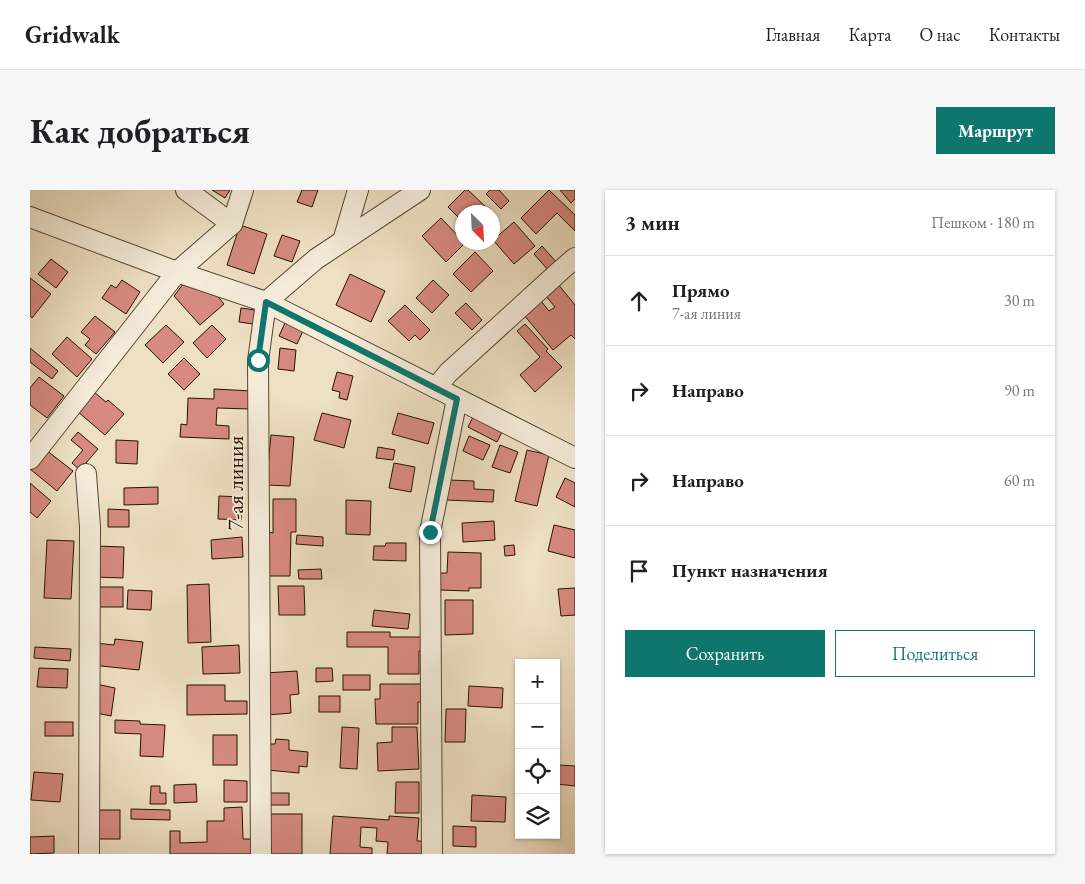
<!DOCTYPE html>
<html lang="ru">
<head>
<meta charset="utf-8">
<style>
	body { margin:0; font-family:"EB Garamond",serif; background:#f6f6f6; color:#202124 }
	.controls { position:absolute; right:15px; bottom:15px; display:grid; overflow:hidden; border-radius:0px; box-shadow:0 1px 4px #0004 }
	.controls button { width:45px; height:45px; display:grid; place-items:center; padding:0; border:0; border-bottom:1px solid #e0e0e0; background:#fff; color:#202124; font:25px sans-serif }
	.compass { position:absolute; left:425px; top:15px; width:45px; height:45px; border-radius:50%; background:#fff; box-shadow:0 1px 4px #0004; rotate:156deg }
	.stop { position:absolute; width:15px; height:15px; margin:-11px; border:4px solid #0f766e; border-radius:50%; background:#fff }
	.stop.end { background:#0f766e; border-color:#fff; box-shadow:0 1px 5px #0008 }
	.list { margin:0; padding:0; list-style:none }
	h2 { display:flex; justify-content:space-between; align-items:center; height:65px; margin:0; padding:0 20px; font-size:21px }
	h2 small { font-size:16px; font-weight:400; color:#757577 }
	.list li { display:grid; grid-template-columns:32px 1fr auto; gap:15px; align-items:center; box-sizing:border-box; height:90px; padding:0 20px; border-top:1px solid #e0e0e0 }
	.list b { display:block; font-size:19px; white-space:nowrap }
	.list p { margin:0; font-size:16px; white-space:nowrap; color:#757577 }
	.list em { font-size:16px; font-style:normal; color:#757577 }
	.actions { display:flex; gap:10px; padding:15px 20px }
	.actions a { flex:1; padding:11px 0; border:1px solid #0f766e; border-radius:0px; text-align:center; font-size:18px; color:#0f766e }
	.actions .main { background:#0f766e; color:#fff }
	.icon { flex:none; width:28px; height:28px; fill:none; stroke:currentColor; stroke-width:2; stroke-linecap:round; stroke-linejoin:round }
	.map { position:relative; flex:none; width:545px; height:664px; overflow:hidden; border-radius:0px }
	header { display:flex; align-items:center; gap:30px; box-sizing:border-box; height:70px; padding:0 25px; background:#fff; border-bottom:1px solid #e0e0e0 }
	header strong { font-size:24px }
	nav { display:flex; gap:28px; margin-inline-start:auto; font-size:18px }
	.intro { display:flex; align-items:center; justify-content:space-between; box-sizing:border-box; height:120px; padding:0 30px }
	h1 { margin:0; font-size:35px }
	.button { padding:12px 22px; border-radius:0px; background:#0f766e; color:#fff; font-size:18px; font-weight:700 }
	main { display:flex; gap:30px; padding:0 30px }
	aside { flex:1; background:#fff; border-radius:0px; box-shadow:0 1px 4px #0004 }
	.map>svg:first-child { display:block }
	.building { fill:#d78a81; stroke:#251300 }
	.lines { fill:none; stroke-linecap:round; stroke-linejoin:round }
	.minor-casing { stroke:#574631; stroke-width:22 }
	.minor { stroke:#f4ebd9; stroke-width:20 }
	.route { stroke:#0f766e; stroke-width:6 }
	.labels { text-anchor:middle; stroke-width:4; stroke-linejoin:round; paint-order:stroke }
	.street-label { font-size:22px; fill:#251300; stroke:#f4ebd9 }
</style>
</head>
<body>
<header>
<strong>Gridwalk</strong>
<nav><a>Главная</a><a>Карта</a><a>О нас</a><a>Контакты</a></nav>
</header>
<div class="intro"><h1>Как добраться</h1><a class="button">Маршрут</a></div>
<main>
<div class="map">
<svg width="545" height="664" viewBox="0 0 545 664">
	<rect width="100%" height="100%" fill="#eee0c4"/>
	<filter id="stains"><feTurbulence type="fractalNoise" baseFrequency=".004" numOctaves="4"/><feColorMatrix values="0 0 0 0 .2 0 0 0 0 .09 0 0 0 0 .02 0 0 0 .5 -.17"/></filter>
	<radialGradient id="worn" r=".72"><stop offset=".6" stop-color="#630" stop-opacity="0"/><stop offset="1" stop-color="#630" stop-opacity=".3"/></radialGradient>
	<!-- building -->
	<g class="building">
		<path d="M182,0h18l-5,8z"/>
		<path d="M272,0h16l-6,17 -15,-5z"/>
		<path d="M435,0h3l23,22h-29v9l-14,-14z"/>
		<path d="M460,0h9l10,11 -8,8 -15,-15z"/>
		<path d="M519,0l26,25v16l-18,-18 -21,21 -15,-16z"/>
		<path d="M530,0h15v9l-4,4z"/>
		<path d="M411,28l21,22v2l3,1 -19,19 -24,-26z"/>
		<path d="M484,32l21,24 -21,18 -21,-24z"/>
		<path d="M210,35l27,9 -13,40 -27,-9z"/>
		<path d="M252,45l18,6 -8,21 -18,-6z"/>
		<path d="M512,56l16,18 -9,7 -15,-17z"/>
		<path d="M445,62l18,19 -22,21 -18,-18z"/>
		<path d="M21,69l17,13 -12,16 -18,-14z"/>
		<path d="M320,84l35,17 -14,31 -35,-17z"/>
		<path d="M0,88l21,16 -19,24 -2,-2z"/>
		<path d="M92,90l18,12 -14,22 -24,-16 9,-13 5,3z"/>
		<path d="M403,90l16,15 -17,18 -16,-15z"/>
		<path d="M154,93l32,11 8,10 -24,21 -26,-29z"/>
		<path d="M528,94l17,21v34l-4,-4 -18,15 -29,-35 17,-14 8,10 6,-4 -10,-12z"/>
		<path d="M436,113l16,17 -10,10 -17,-17z"/>
		<path d="M375,115l25,25 -10,10 -5,-5 -6,6 -21,-20z"/>
		<path d="M211,118l14,2 -2,14 -14,-2z"/>
		<path d="M65,126l20,16 -19,22 -11,-9 5,-6 -9,-7z"/>
		<path d="M255,133l18,8 -6,13 -18,-8z"/>
		<path d="M495,134l23,25 -2,2 16,16 -27,25 -15,-17 20,-18 -23,-26z"/>
		<path d="M136,135l18,17 -21,21 -18,-18z"/>
		<path d="M182,135l14,14 -19,19 -14,-15z"/>
		<path d="M37,147l25,22 -15,18 -25,-23z"/>
		<path d="M0,158l28,23 -6,8 -22,-17z"/>
		<path d="M250,158l16,2 -2,21 -16,-2z"/>
		<path d="M154,168l16,16 -16,16 -16,-16z"/>
		<path d="M307,182l16,4 -6,24 -8,-2 1,-6 -8,-2z"/>
		<path d="M9,187l25,19 -17,22 -17,-13v-17z"/>
		<path d="M184,199l38,2 -1,18 -34,-1 -1,17 13,1v13l-49,-2 1,-13 6,1 1,-27 26,1z"/>
		<path d="M64,202l12,10 2,-2 16,14 -19,21 -28,-24z"/>
		<path d="M292,223l29,7 -7,28 -30,-8z"/>
		<path d="M368,223l36,10 -6,21 -36,-10z"/>
		<path d="M443,227l29,15 -5,10 -29,-15z"/>
		<path d="M48,242l20,17 -18,21 -8,-7 11,-13 -12,-10z"/>
		<path d="M241,245l23,2 -4,49 -24,-1z"/>
		<path d="M439,246l21,9 -7,15 -20,-9z"/>
		<path d="M86,250l22,1 -1,23 -21,-1z"/>
		<path d="M470,255l18,7 -8,21 -18,-6z"/>
		<path d="M348,257l17,3 -2,10 -17,-2z"/>
		<path d="M16,260l27,21 -16,20 -27,-22z"/>
		<path d="M497,260l22,5 -12,51 -22,-5z"/>
		<path d="M364,273l21,4 -4,25 -22,-4z"/>
		<path d="M535,288l10,5v24l-19,-10z"/>
		<path d="M418,290l26,1v8l20,1 -1,12 -46,-2z"/>
		<path d="M0,293l21,18 -14,17 -7,-6z"/>
		<path d="M128,297v17l-34,1v-17z"/>
		<path d="M189,306l23,1 -1,23 -23,-1z"/>
		<path d="M243,309h23v33h-5l-1,44h-21v-44l4,1z"/>
		<path d="M316,310l25,1 -1,34 -24,-1z"/>
		<path d="M78,319l21,1v17h-21z"/>
		<path d="M464,331l1,19 -32,2 -1,-19z"/>
		<path d="M524,335l21,5v28l-27,-7z"/>
		<path d="M267,345l26,2v9l-27,-2z"/>
		<path d="M212,347l1,20 -31,2 -1,-19z"/>
		<path d="M17,350l27,1 -3,58 -27,-1z"/>
		<path d="M356,353h20v18l-33,-1 1,-14h11z"/>
		<path d="M484,355l1,10 -10,1 -1,-10z"/>
		<path d="M66,356l28,1 -1,31 -29,-1z"/>
		<path d="M418,362l33,1v35h-12v3l-30,-1 1,-17h7z"/>
		<path d="M291,379l1,10h-23l-1,-9z"/>
		<path d="M179,394l2,58 -23,1 -1,-58z"/>
		<path d="M248,396h26l1,29h-26z"/>
		<rect x="68" y="397" width="25" height="20"/>
		<path d="M545,398v27l-14,1 -3,-27z"/>
		<path d="M98,400l24,1 -1,19 -24,-1z"/>
		<path d="M415,410h28v34l-28,1z"/>
		<path d="M344,420l36,4 -2,15 -36,-3z"/>
		<path d="M317,442h43v5h32v14h-3v23h-31v-27h-41z"/>
		<path d="M85,449l28,3 -4,28 -47,-5 3,-22 19,2z"/>
		<path d="M209,455l1,28 -37,1 -1,-27z"/>
		<path d="M5,457l36,2 -1,12 -36,-3z"/>
		<path d="M9,478l29,1 -1,19 -30,-1z"/>
		<path d="M286,478h16l1,13 -17,1z"/>
		<path d="M267,481l2,23 -9,1 1,18 -23,2 -3,-42z"/>
		<rect x="313" y="485" width="27" height="15"/>
		<path d="M66,494l19,4 -4,28 -20,-4z"/>
		<path d="M350,494h43v18h-5v22h-42l-1,-25h5z"/>
		<path d="M157,495h38v16h22v13l-60,1z"/>
		<path d="M439,496l34,2 -1,20 -34,-2z"/>
		<rect x="289" y="506" width="21" height="16"/>
		<path d="M416,519h20l-1,33h-20z"/>
		<path d="M85,530l25,1v3l25,1 -2,32 -23,-1 1,-22 -26,-1z"/>
		<rect x="15" y="532" width="28" height="14"/>
		<path d="M312,537l17,1 -2,41 -17,-1z"/>
		<path d="M362,537h25l2,42 -41,2 -1,-28 15,-1z"/>
		<rect x="183" y="545" width="24" height="30"/>
		<path d="M246,549l13,1v10l19,2 -1,15 -8,-1v7l-32,-3 2,-26h6z"/>
		<path d="M528,575l17,1v20l-19,-2z"/>
		<path d="M4,582l29,2 -3,28 -29,-2z"/>
		<path d="M194,590l23,1v21h-23z"/>
		<path d="M366,592h23v31h-24z"/>
		<path d="M166,594l1,18 -23,1v-18z"/>
		<path d="M121,596h9v7h6v11h-16z"/>
		<rect x="237" y="603" width="22" height="12"/>
		<path d="M442,605l34,2 -1,25 -34,-1z"/>
		<path d="M212,617l1,32h8v15h-81v-23h10v12l27,-1v-21h17v-13z"/>
		<path d="M101,619l39,1v10l-39,-1z"/>
		<rect x="68" y="620" width="22" height="29"/>
		<rect x="240" y="624" width="32" height="40"/>
		<path d="M303,626l56,4v-4l30,2 -2,23h9l-1,13h-38l1,-12 -12,-1 1,-13 -16,-1 -1,20 12,1v6h-42z"/>
		<path d="M423,636l23,1v20l-23,-1z"/>
		<path d="M24,646v17l-24,1v-17z"/>
	</g>
	<g class="lines">
		<defs>
			<g id="minor">
				<path d="M156,0l46,34"/>
				<path d="M0,27l147,55 89,30 309,156"/>
				<path d="M313,51l15,-51"/>
				<path d="M406,198l12,-15 112,-102 15,-13"/>
				<path d="M0,269l147,-187 55,-48 11,-34"/>
				<path d="M56,284l4,53 -1,327"/>
				<path d="M231,664l-3,-493 8,-59 50,-43 104,-69"/>
				<path d="M402,664l-2,-322 27,-133"/>
			</g>
		</defs>
		<!-- minor casing -->
		<use href="#minor" class="minor-casing"/>
		<!-- minor -->
		<use href="#minor" class="minor"/>
	</g>
	<g class="lines">
		<!-- route -->
		<path class="route" d="M228,170l8,-58 191,97 -27,133"/>
	</g>
	<g class="labels">
		<!-- street labels -->
		<g class="street-label">
			<text transform="translate(205 293) rotate(-90)" y="8">7-ая линия</text>
		</g>
	</g>
	<rect width="100%" height="100%" filter="url(#stains)"/>
	<rect width="100%" height="100%" fill="url(#worn)"/>
</svg>
<div class="controls">
<button>+</button>
<button>−</button>
<button><svg class="icon" aria-label="locate" viewBox="0 0 24 24"><circle cx="12" cy="12" r="6"/><path d="M12 2v4M12 18v4M2 12h4M18 12h4"/></svg></button>
<button><svg class="icon" aria-label="layers" viewBox="0 0 24 24"><path d="M12 4l9 5-9 5-9-5zM3 14l9 5 9-5"/></svg></button>
</div>
<svg class="compass" viewBox="-18 -18 36 36"><path d="M0-13l5 13h-10z" fill="#e53935"/><path d="M0 13l5-13h-10z" fill="#757577"/></svg>
<div class="stop" style="left:228px;top:170px"></div>
<div class="stop end" style="left:400px;top:342px"></div>
</div>
<aside>
<h2>3 мин<small>Пешком · 180 m</small></h2>
<ul class="list">
<li><svg class="icon" aria-label="ahead" viewBox="0 0 24 24"><path d="M12 20V5M6 11l6-6 6 6"/></svg><div><b>Прямо</b><p>7-ая линия</p></div><em>30 m</em></li>
<li><svg class="icon" aria-label="right" viewBox="0 0 24 24"><path d="M7 20v-9h11M14 6l5 5-5 5"/></svg><div><b>Направо</b></div><em>90 m</em></li>
<li><svg class="icon" aria-label="right" viewBox="0 0 24 24"><path d="M7 20v-9h11M14 6l5 5-5 5"/></svg><div><b>Направо</b></div><em>60 m</em></li>
<li><svg class="icon" aria-label="arrive" viewBox="0 0 24 24"><path d="M6 21V4h12l-3 4 3 4H6"/></svg><div><b>Пункт назначения</b></div></li>
</ul>
<div class="actions"><a class="main">Сохранить</a><a>Поделиться</a></div>
</aside>
</main>
</body>
</html>
